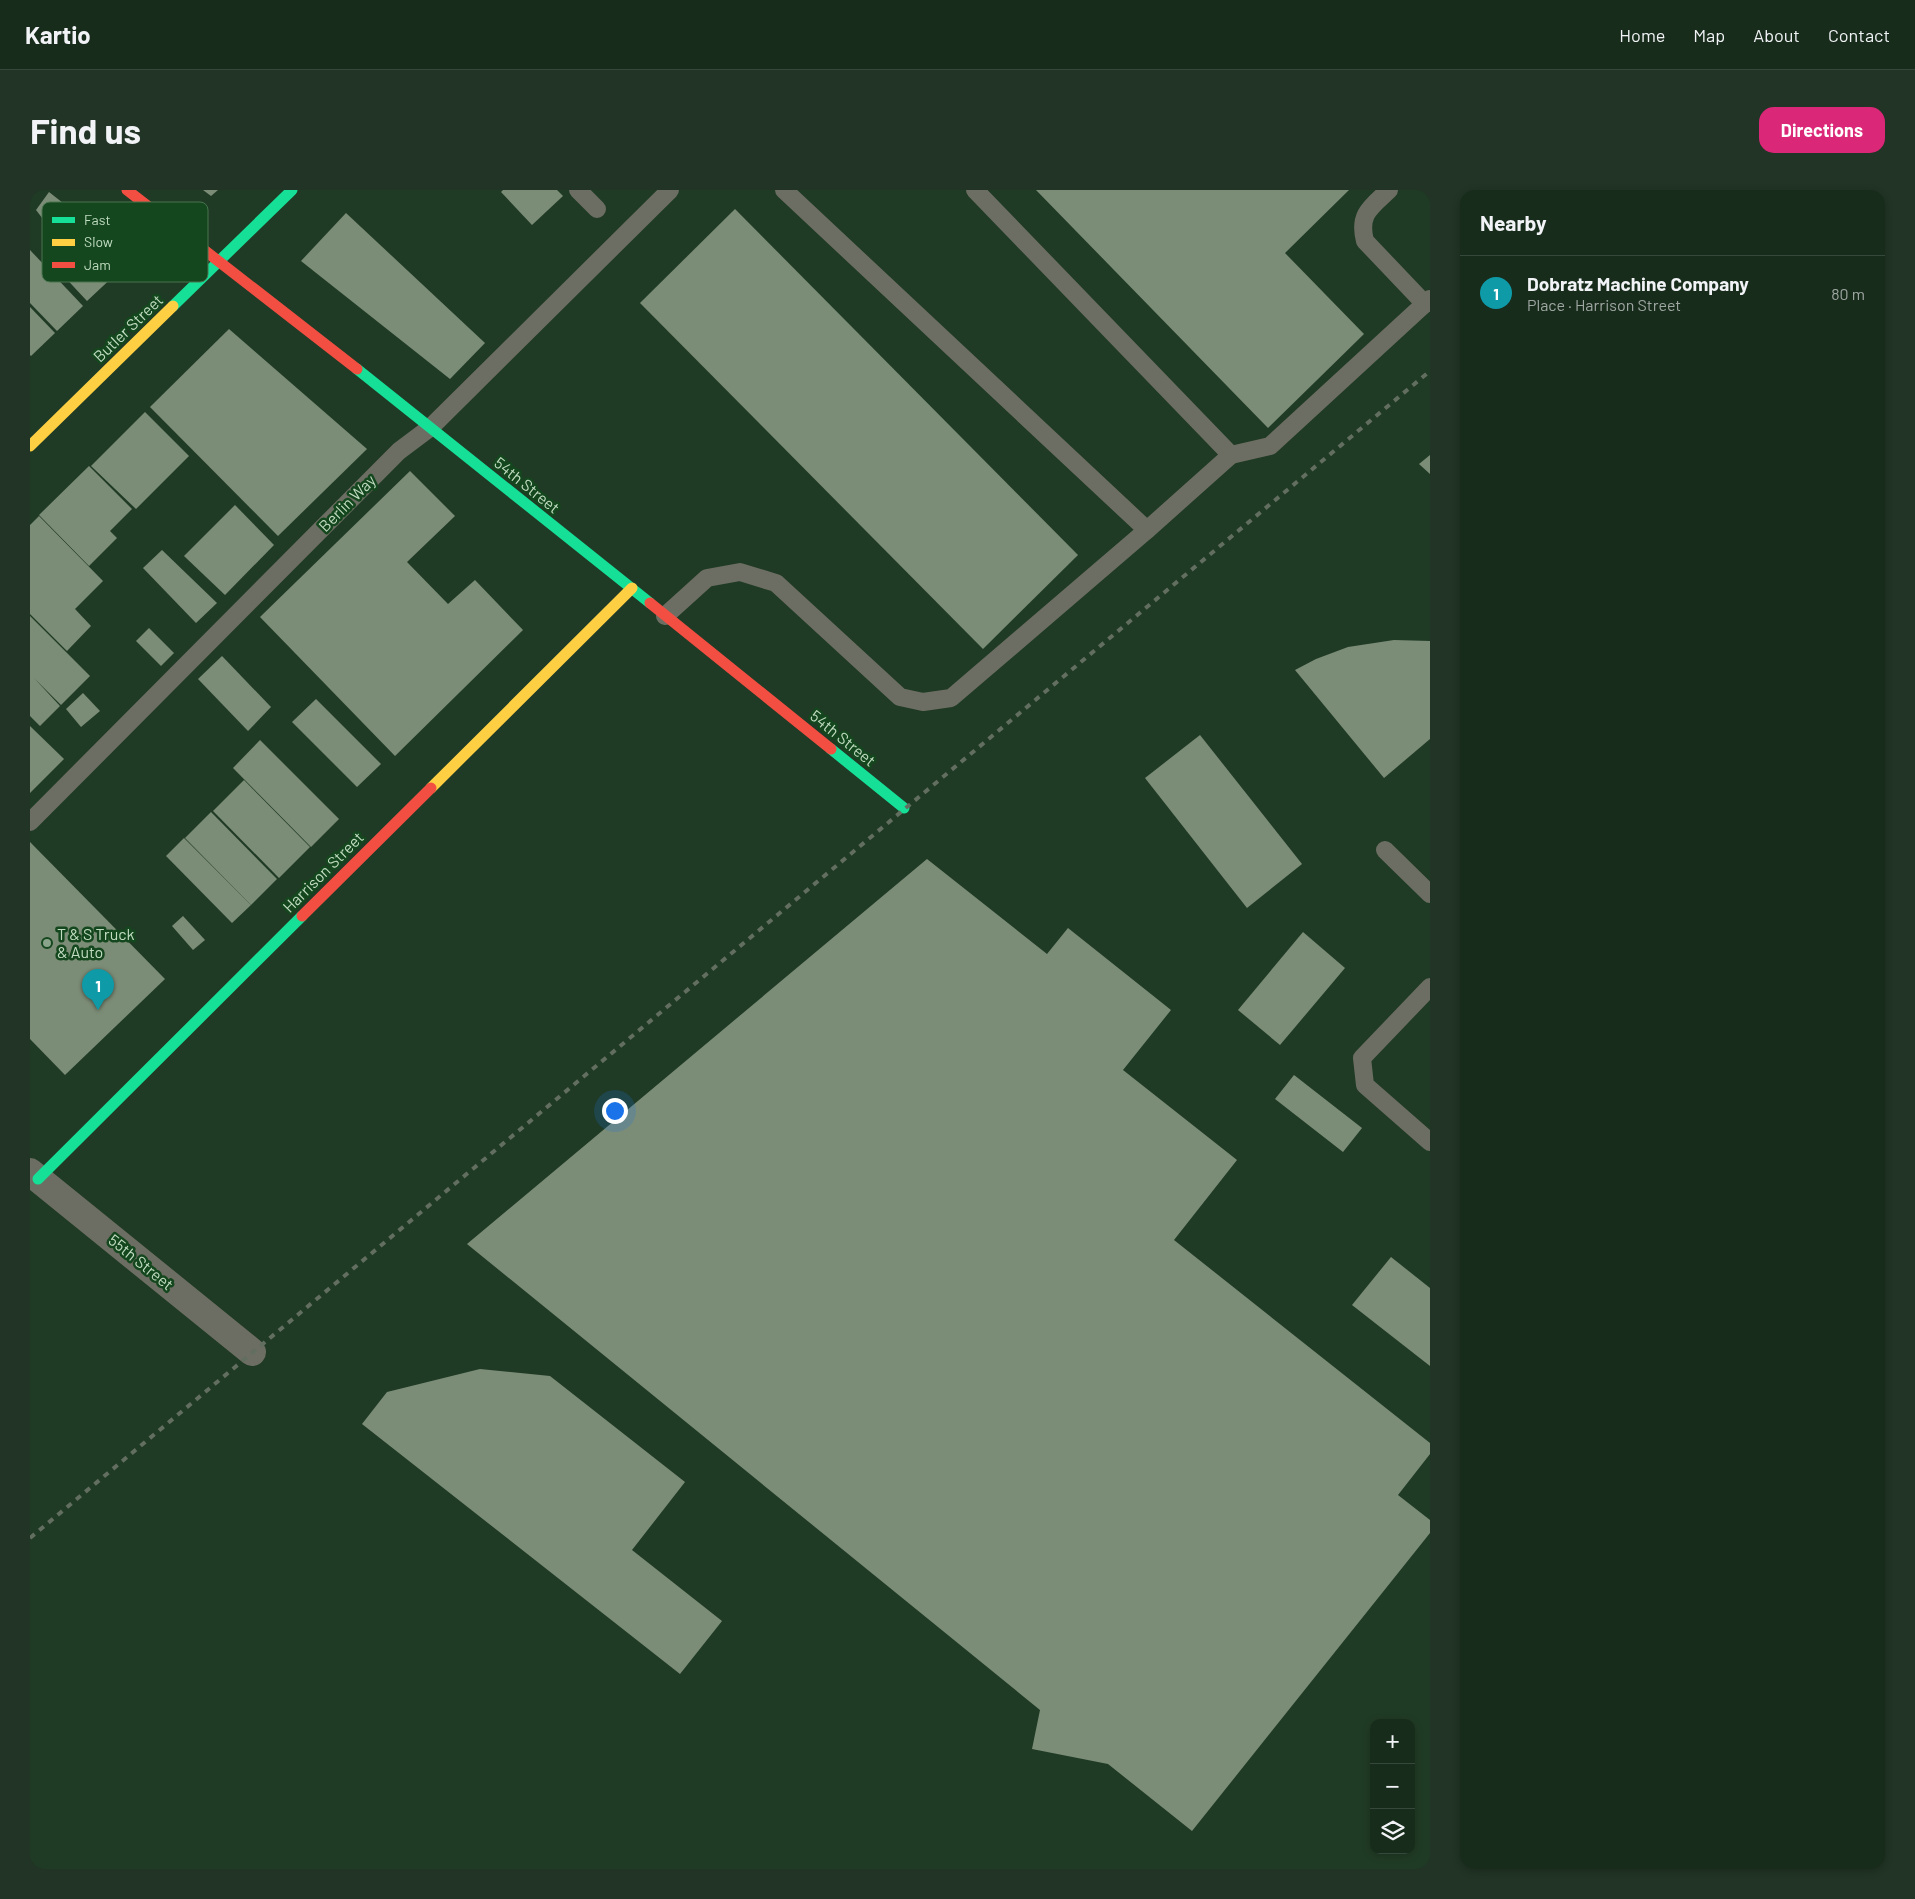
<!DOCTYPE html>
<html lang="en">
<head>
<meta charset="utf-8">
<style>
	body { margin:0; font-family:Barlow,sans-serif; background:#213425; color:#f1f3f6 }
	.controls { position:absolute; right:15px; bottom:15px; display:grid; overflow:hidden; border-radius:10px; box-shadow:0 2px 8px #0003 }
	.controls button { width:45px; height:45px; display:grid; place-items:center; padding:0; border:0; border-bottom:1px solid #36483b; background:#182c1c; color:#f1f3f6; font:25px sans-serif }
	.you { position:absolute; left:584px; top:920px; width:18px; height:18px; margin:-12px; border:4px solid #fff; border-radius:50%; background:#1a73e8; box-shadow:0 0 0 8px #1a73e833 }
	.badge { display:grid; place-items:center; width:32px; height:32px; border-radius:50%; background:#db2777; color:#fff; font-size:16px; font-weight:700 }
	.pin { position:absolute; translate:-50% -41px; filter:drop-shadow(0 1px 2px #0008) }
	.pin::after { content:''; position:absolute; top:26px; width:18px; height:15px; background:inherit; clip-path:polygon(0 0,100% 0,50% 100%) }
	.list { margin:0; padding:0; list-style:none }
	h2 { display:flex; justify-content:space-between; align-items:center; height:65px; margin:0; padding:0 20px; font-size:21px }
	h2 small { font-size:16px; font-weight:400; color:#9fa7a3 }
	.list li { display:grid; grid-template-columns:32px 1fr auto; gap:15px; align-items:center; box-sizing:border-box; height:75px; padding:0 20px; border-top:1px solid #36483b }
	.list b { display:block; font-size:19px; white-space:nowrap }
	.list p { margin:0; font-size:16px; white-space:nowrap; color:#9fa7a3 }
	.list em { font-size:16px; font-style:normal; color:#9fa7a3 }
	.icon { flex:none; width:28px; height:28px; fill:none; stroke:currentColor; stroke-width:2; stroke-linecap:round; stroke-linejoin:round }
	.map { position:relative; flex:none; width:1400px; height:1679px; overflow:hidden; border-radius:15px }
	header { display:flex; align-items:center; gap:30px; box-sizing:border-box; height:70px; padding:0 25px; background:#182c1c; border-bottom:1px solid #36483b }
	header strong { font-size:24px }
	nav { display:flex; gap:28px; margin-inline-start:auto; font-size:18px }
	.intro { display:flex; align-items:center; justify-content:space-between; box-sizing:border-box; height:120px; padding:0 30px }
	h1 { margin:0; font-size:35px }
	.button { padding:12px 22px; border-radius:15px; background:#db2777; color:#fff; font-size:18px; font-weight:700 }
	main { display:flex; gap:30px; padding:0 30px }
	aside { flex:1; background:#182c1c; border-radius:15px; box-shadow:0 2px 8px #0003 }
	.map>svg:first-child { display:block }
	.building { fill:#7c8d77 }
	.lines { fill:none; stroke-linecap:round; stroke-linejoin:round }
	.lane { stroke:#6d6e63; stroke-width:18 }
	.street { stroke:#6d6e63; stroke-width:28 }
	.fast { stroke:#16e098; stroke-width:11 }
	.slow { stroke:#ffcf43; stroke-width:11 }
	.jam { stroke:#f24e42; stroke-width:11 }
	.rail { stroke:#626e60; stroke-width:4; stroke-dasharray:6 6; stroke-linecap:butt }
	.poi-dot { fill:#89a48b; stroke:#14471d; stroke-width:2 }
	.labels { text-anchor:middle; stroke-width:5; stroke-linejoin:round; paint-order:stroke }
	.street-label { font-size:16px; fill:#c1dcc2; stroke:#14471d }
	.poi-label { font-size:16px; fill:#c1dcc2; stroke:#14471d; text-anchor:start }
	.key { fill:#14471d; stroke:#48744f; stroke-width:1 }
	.key-label { font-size:14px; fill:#c1dcc2 }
</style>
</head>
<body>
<header>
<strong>Kartio</strong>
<nav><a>Home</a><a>Map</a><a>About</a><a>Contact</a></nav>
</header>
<div class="intro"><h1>Find us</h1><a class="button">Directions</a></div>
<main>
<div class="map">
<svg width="1400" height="1679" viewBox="0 0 1400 1679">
	<rect width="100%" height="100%" fill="#203b25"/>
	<!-- building -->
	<g class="building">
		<path d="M173,0h15l-7,6z"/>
		<path d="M473,0h54l6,6 -31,29 -31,-33z"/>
		<path d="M1006,0h313l-64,63 79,81 -96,94z"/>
		<path d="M19,2l84,66 -46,43 -41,-44 13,-17 -23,-30z"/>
		<path d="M705,19l343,346 -95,94 -343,-346z"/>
		<path d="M316,23l139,130 -35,36 -149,-118z"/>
		<path d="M0,60l53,56 -26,25 -27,-28z"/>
		<path d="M0,117l25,26 -24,23 -1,-1z"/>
		<path d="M199,139l138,120 -89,87 -128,-129z"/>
		<path d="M115,222l44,44 -53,53 -45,-43z"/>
		<path d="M1400,265v19l-11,-10z"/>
		<path d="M59,276l43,43 -22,22 7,7 -28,28 -50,-51z"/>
		<path d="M380,281l45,45 -48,46 41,42 27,-24 48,50 -128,126 -135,-139z"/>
		<path d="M205,315l39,40 -49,50 -41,-39z"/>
		<path d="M9,326l64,65 -28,28 16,17 -24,25 -37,-37v-89z"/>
		<path d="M132,360l55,53 -21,20 -53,-55z"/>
		<path d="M0,426l60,60 -29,29 -27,-27 26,28 -20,20 -10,-10z"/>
		<path d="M119,438l25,25 -13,13 -25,-25z"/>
		<path d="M1364,450l36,1v98l-46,39 -89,-108 21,-11 32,-12z"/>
		<path d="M192,466l49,51 -23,24 -50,-52z"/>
		<path d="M53,503l17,18 -19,16 -15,-18z"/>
		<path d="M286,509l65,65 -24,23 -65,-65z"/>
		<path d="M0,536l34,33 -34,34z"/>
		<path d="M1170,545l102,129 -55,44 -102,-130z"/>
		<path d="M230,550l79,79 -28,28 -78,-79z"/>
		<path d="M214,590l66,67 -31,31 -66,-67z"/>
		<path d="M181,622l66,67 -26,26 -66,-67z"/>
		<path d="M154,648l67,67 -19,18 -66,-67z"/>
		<path d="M0,652l135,137 -100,96 -35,-36z"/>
		<path d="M897,669l120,95 21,-26 103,82 -48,60 114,90 -63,80 256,203v11l-32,41 32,25v13l-238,298 -84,-67 -76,-15 8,-39 -573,-466z"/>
		<path d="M153,726l22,24 -12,10 -21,-24z"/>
		<path d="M1273,742l42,36 -65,77 -42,-35z"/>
		<path d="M1264,885l68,53 -19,24 -68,-53z"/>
		<path d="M1361,1067l39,31v78l-78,-61z"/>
		<path d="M450,1179l70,7 135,106 -53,68 90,71 -42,53 -318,-250 25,-32z"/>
	</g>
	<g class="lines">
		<!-- lane -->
		<g class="lane">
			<path d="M548,0l19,19"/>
			<path d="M754,0l363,340 84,-75 -256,-265"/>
			<path d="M1359,0c-18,17 -31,24 -24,51l60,63"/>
			<path d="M1201,265l39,-9 160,-147"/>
			<path d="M635,426l42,-38 33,-6 36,11 124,114 23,5 28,-4 196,-168"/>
			<path d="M0,632l369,-371 32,-24 239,-237"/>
			<path d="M1355,660l45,44"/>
			<path d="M1400,797l-68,71 3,27 65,57"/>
		</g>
		<!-- street -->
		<path class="street" d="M0,982l222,180"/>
		<!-- fast -->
		<g class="fast">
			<path d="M143,116l119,-116"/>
			<path d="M327,179l293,234"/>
			<path d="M801,559l73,59"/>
			<path d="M8,989l264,-263"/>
		</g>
		<!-- slow -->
		<g class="slow">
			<path d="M0,256l143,-140"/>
			<path d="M401,598l201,-200"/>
		</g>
		<!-- jam -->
		<g class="jam">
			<path d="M97,0l230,179"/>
			<path d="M620,413l181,146"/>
			<path d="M272,726l129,-128"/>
		</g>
		<!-- rail -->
		<path class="rail" d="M0,1348l1400,-1167"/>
	</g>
	<!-- markers -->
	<circle class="poi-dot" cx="17" cy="753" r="5"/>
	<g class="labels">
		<!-- street labels -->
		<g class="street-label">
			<text transform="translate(98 138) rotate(-44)" y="6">Butler Street</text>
			<text transform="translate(497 295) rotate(39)" y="6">54th Street</text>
			<text transform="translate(317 313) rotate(-45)" y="6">Berlin Way</text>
			<text transform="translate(813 548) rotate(39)" y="6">54th Street</text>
			<text transform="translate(293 682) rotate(-45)" y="6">Harrison Street</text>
			<text transform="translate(111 1072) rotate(39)" y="6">55th Street</text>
		</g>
		<!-- poi labels -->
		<g class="poi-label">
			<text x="27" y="750">T &amp; S Truck<tspan x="27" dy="18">&amp; Auto</tspan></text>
		</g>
	</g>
	<!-- legend -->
	<rect x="12" y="12" width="166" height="80" rx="8" class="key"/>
	<rect x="22" y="27" width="23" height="6" fill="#16e098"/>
	<rect x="22" y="49" width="23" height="7" fill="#ffcf43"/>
	<rect x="22" y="72" width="23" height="6" fill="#f24e42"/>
	<g class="key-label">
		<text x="54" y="35">Fast</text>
		<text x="54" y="57">Slow</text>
		<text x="54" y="80">Jam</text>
	</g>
</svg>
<div class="controls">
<button>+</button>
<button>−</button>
<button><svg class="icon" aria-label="layers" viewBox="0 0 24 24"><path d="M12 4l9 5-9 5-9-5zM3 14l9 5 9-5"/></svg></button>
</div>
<div class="you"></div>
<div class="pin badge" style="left:68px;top:820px;background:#0f9aa8">1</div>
</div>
<aside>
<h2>Nearby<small></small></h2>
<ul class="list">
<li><span class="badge" style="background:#0f9aa8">1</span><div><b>Dobratz Machine Company</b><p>Place · Harrison Street</p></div><em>80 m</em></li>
</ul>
</aside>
</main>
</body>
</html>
